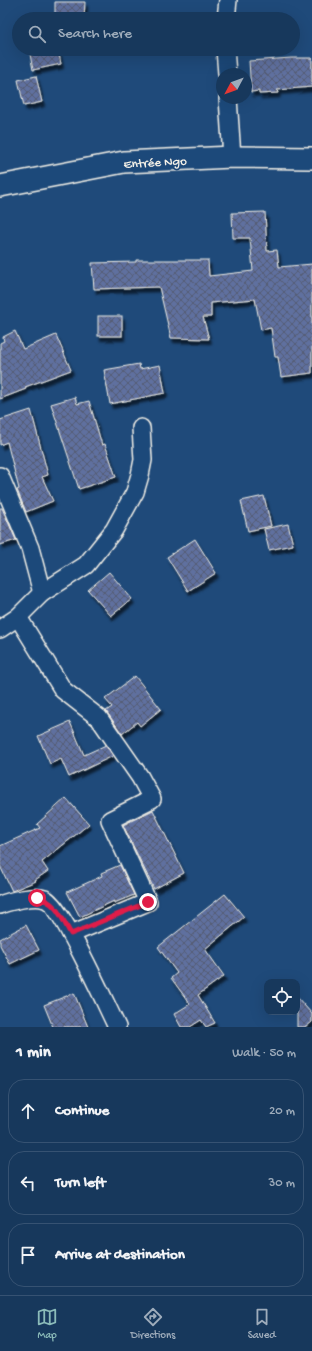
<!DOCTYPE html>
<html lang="en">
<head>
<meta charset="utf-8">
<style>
	body { margin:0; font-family:"Gochi Hand",sans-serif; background:#203f62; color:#f1f3f6 }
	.controls { position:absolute; right:12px; bottom:12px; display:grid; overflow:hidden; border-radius:8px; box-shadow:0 4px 16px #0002 }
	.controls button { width:36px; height:36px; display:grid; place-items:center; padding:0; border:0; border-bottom:1px solid #365272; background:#17385c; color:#f1f3f6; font:20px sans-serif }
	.compass { position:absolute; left:216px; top:68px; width:36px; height:36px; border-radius:50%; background:#17385c; box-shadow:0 4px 16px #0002; rotate:229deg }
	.stop { position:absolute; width:12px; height:12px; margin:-9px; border:3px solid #e11d48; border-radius:50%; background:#fff }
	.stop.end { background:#e11d48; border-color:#fff; box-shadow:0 1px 4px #0008 }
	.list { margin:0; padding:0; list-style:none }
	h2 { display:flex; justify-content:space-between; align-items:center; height:52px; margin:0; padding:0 16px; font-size:17px }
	h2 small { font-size:13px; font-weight:400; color:#9eacbb }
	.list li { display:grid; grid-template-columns:26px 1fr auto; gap:12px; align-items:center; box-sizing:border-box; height:64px; margin:0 8px 8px; padding:0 8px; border:1px solid #365272; border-radius:16px }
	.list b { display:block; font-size:15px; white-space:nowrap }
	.list em { font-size:13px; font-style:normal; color:#9eacbb }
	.icon { flex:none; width:22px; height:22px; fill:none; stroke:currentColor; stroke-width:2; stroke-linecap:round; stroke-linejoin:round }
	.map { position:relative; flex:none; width:312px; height:1027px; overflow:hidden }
	.search { position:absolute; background:#17385c; box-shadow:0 4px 16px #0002; left:12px; right:12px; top:12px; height:44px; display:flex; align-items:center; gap:10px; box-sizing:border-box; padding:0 14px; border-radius:22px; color:#9eacbb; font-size:15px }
	.sheet { height:268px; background:#17385c }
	nav { display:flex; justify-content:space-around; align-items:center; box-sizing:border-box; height:56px; border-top:1px solid #365272; background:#17385c; font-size:11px; color:#9eacbb }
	nav a { display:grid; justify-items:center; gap:2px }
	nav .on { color:#8bbbb9 }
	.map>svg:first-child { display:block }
	.building { fill:url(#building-cross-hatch); stroke:#f4f1e8; filter:url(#shadow) }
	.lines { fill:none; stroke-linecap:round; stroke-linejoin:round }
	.minor-casing { stroke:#f4f1e8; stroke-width:20 }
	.tertiary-casing { stroke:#f4f1e8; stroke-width:24 }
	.minor { stroke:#1f4a7a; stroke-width:17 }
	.tertiary { stroke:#1f4a7a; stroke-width:21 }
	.route { stroke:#e11d48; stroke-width:5 }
	.labels { text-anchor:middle; stroke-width:3.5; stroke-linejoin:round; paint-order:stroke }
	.street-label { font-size:13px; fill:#f4f1e8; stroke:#1f4a7a }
</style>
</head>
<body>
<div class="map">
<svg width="312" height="1027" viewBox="0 0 312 1027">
	<defs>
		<pattern id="building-cross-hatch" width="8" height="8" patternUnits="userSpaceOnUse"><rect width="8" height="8" fill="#5e709f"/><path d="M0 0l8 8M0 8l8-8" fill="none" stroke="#545c72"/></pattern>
		<filter id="shadow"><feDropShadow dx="2.5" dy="4.5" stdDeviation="1" flood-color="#0009"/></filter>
	</defs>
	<rect width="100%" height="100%" fill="#1f4a7a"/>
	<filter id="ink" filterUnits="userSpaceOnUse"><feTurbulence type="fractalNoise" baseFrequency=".025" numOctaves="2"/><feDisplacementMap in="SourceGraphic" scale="8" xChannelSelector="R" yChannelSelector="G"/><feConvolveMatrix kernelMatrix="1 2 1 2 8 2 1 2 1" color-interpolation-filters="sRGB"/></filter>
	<g filter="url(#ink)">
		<!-- building -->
		<g class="building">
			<path d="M55,2h30l-1,17h-18v-4h-11z"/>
			<path d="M29,49h29l3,15 -28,6z"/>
			<path d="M291,58h21v29l-35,3 1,3 -19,1v-3l-8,1 -2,-31z"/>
			<path d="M36,76l6,26 -18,4 -6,-26z"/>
			<path d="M265,212l2,39 10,-1 2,17 33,-3v109l-31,4 -3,-20h-3l-4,-29 -10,2 -6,-31 -44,4v14h-8l6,22 -38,-1 -12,-51 -65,2 -2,-26 44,-1v-2h72l1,16 44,-5 -3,-33h-17l-1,-25z"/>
			<rect x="98" y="316" width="24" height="20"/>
			<path d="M15,331l8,18 33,-14 15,35 -46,17 1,2 -26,10v-56l4,-2 -1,-4z"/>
			<path d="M139,364l1,5 20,-4 5,28 -55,11 -6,-34z"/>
			<path d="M75,397l2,7 12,-3 13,44 3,-1 11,33 -37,12 -28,-85z"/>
			<path d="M31,410l17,65 -6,2 11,24 -27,11 -9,-22 2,-1 -12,-47 -7,3v-25z"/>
			<path d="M264,496l7,30 -23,5 -7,-30z"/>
			<path d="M0,508h2l14,32 -16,5z"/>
			<path d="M288,524l5,21 -24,5 -5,-21z"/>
			<path d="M195,539l21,34 -28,18 -21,-34z"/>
			<path d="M109,572l23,27 -21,17 -23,-26z"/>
			<path d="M135,676l26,33 -21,17 -3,-4 -15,12 -16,-23 6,-4 -7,-8z"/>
			<path d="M70,722l14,33 22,-10 7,11 -44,21 -8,-18 -11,5 -12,-28z"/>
			<path d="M66,798l23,26 -47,38 6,9 -13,9 1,1 -24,10 -12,-25v-20l40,-18 -3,-4z"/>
			<path d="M153,810l31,63 -30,16 -31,-64z"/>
			<path d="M120,865l14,30 -20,8v-2l-34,16 -13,-25 35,-16 -1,-3z"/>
			<path d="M225,894l19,23 -39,32 19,27 -26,19 17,28 -9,4 -5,-7 -11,7h-9l-7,-13 16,-10 -19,-26 6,-5 -19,-26z"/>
			<path d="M26,925l13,25 -29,14 -10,-19v-6z"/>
			<path d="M74,993l14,34h-35l-9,-22z"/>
			<path d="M297,997l15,17v8l-6,5h-9z"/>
		</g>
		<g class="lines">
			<defs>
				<g id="minor">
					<path d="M226,19l2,-19"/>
					<path d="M225,49l2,25"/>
					<path d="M228,98l4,59"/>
					<path d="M0,476l30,72 12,45"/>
					<path d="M18,617l45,73 36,28 41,59 12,22 -42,21 38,82 -77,32"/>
					<path d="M0,629l18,-12 24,-24 44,-28 28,-35 21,-38 5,-17 3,-15 -2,-32"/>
					<path d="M0,905c9,-4 35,-10 45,-6 16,5 62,108 72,128"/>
				</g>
				<path id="tertiary" d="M0,186l124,-24 108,-5 80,1"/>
			</defs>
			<!-- minor casing -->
			<use href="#minor" class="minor-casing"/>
			<!-- tertiary casing -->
			<use href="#tertiary" class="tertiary-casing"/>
			<!-- minor -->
			<use href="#minor" class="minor"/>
			<!-- tertiary -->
			<use href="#tertiary" class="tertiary"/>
		</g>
	</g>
	<g class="lines" filter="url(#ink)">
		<!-- route -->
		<path class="route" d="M37,898c19,2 25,21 34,36l77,-32"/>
	</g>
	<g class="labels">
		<!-- street labels -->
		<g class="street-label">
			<text transform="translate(155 161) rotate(-3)" y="5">Entrée Ngo</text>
		</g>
	</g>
</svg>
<div class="controls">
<button><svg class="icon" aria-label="locate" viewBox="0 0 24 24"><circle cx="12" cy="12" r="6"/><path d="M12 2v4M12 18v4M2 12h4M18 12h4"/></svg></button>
</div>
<svg class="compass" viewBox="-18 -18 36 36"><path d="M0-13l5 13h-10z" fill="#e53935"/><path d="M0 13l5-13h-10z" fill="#9eacbb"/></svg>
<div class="stop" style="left:37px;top:898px"></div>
<div class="stop end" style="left:148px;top:902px"></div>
<div class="search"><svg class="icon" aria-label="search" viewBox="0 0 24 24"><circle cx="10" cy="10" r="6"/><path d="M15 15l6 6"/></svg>Search here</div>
</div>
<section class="sheet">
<h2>1 min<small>Walk · 50 m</small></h2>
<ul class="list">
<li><svg class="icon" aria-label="ahead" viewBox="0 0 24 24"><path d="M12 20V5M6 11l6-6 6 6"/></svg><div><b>Continue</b></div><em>20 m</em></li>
<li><svg class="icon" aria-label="left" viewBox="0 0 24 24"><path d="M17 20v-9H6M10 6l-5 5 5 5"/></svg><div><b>Turn left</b></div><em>30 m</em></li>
<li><svg class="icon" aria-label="arrive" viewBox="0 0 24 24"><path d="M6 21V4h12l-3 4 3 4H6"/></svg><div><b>Arrive at destination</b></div></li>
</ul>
</section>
<nav>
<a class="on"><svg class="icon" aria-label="map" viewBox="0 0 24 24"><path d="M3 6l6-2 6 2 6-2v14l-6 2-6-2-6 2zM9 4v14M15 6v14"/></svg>Map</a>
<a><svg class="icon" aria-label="directions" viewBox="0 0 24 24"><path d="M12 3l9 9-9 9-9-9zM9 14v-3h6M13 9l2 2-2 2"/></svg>Directions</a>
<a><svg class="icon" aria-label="saved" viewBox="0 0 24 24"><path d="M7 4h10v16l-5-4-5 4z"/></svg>Saved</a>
</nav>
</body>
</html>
